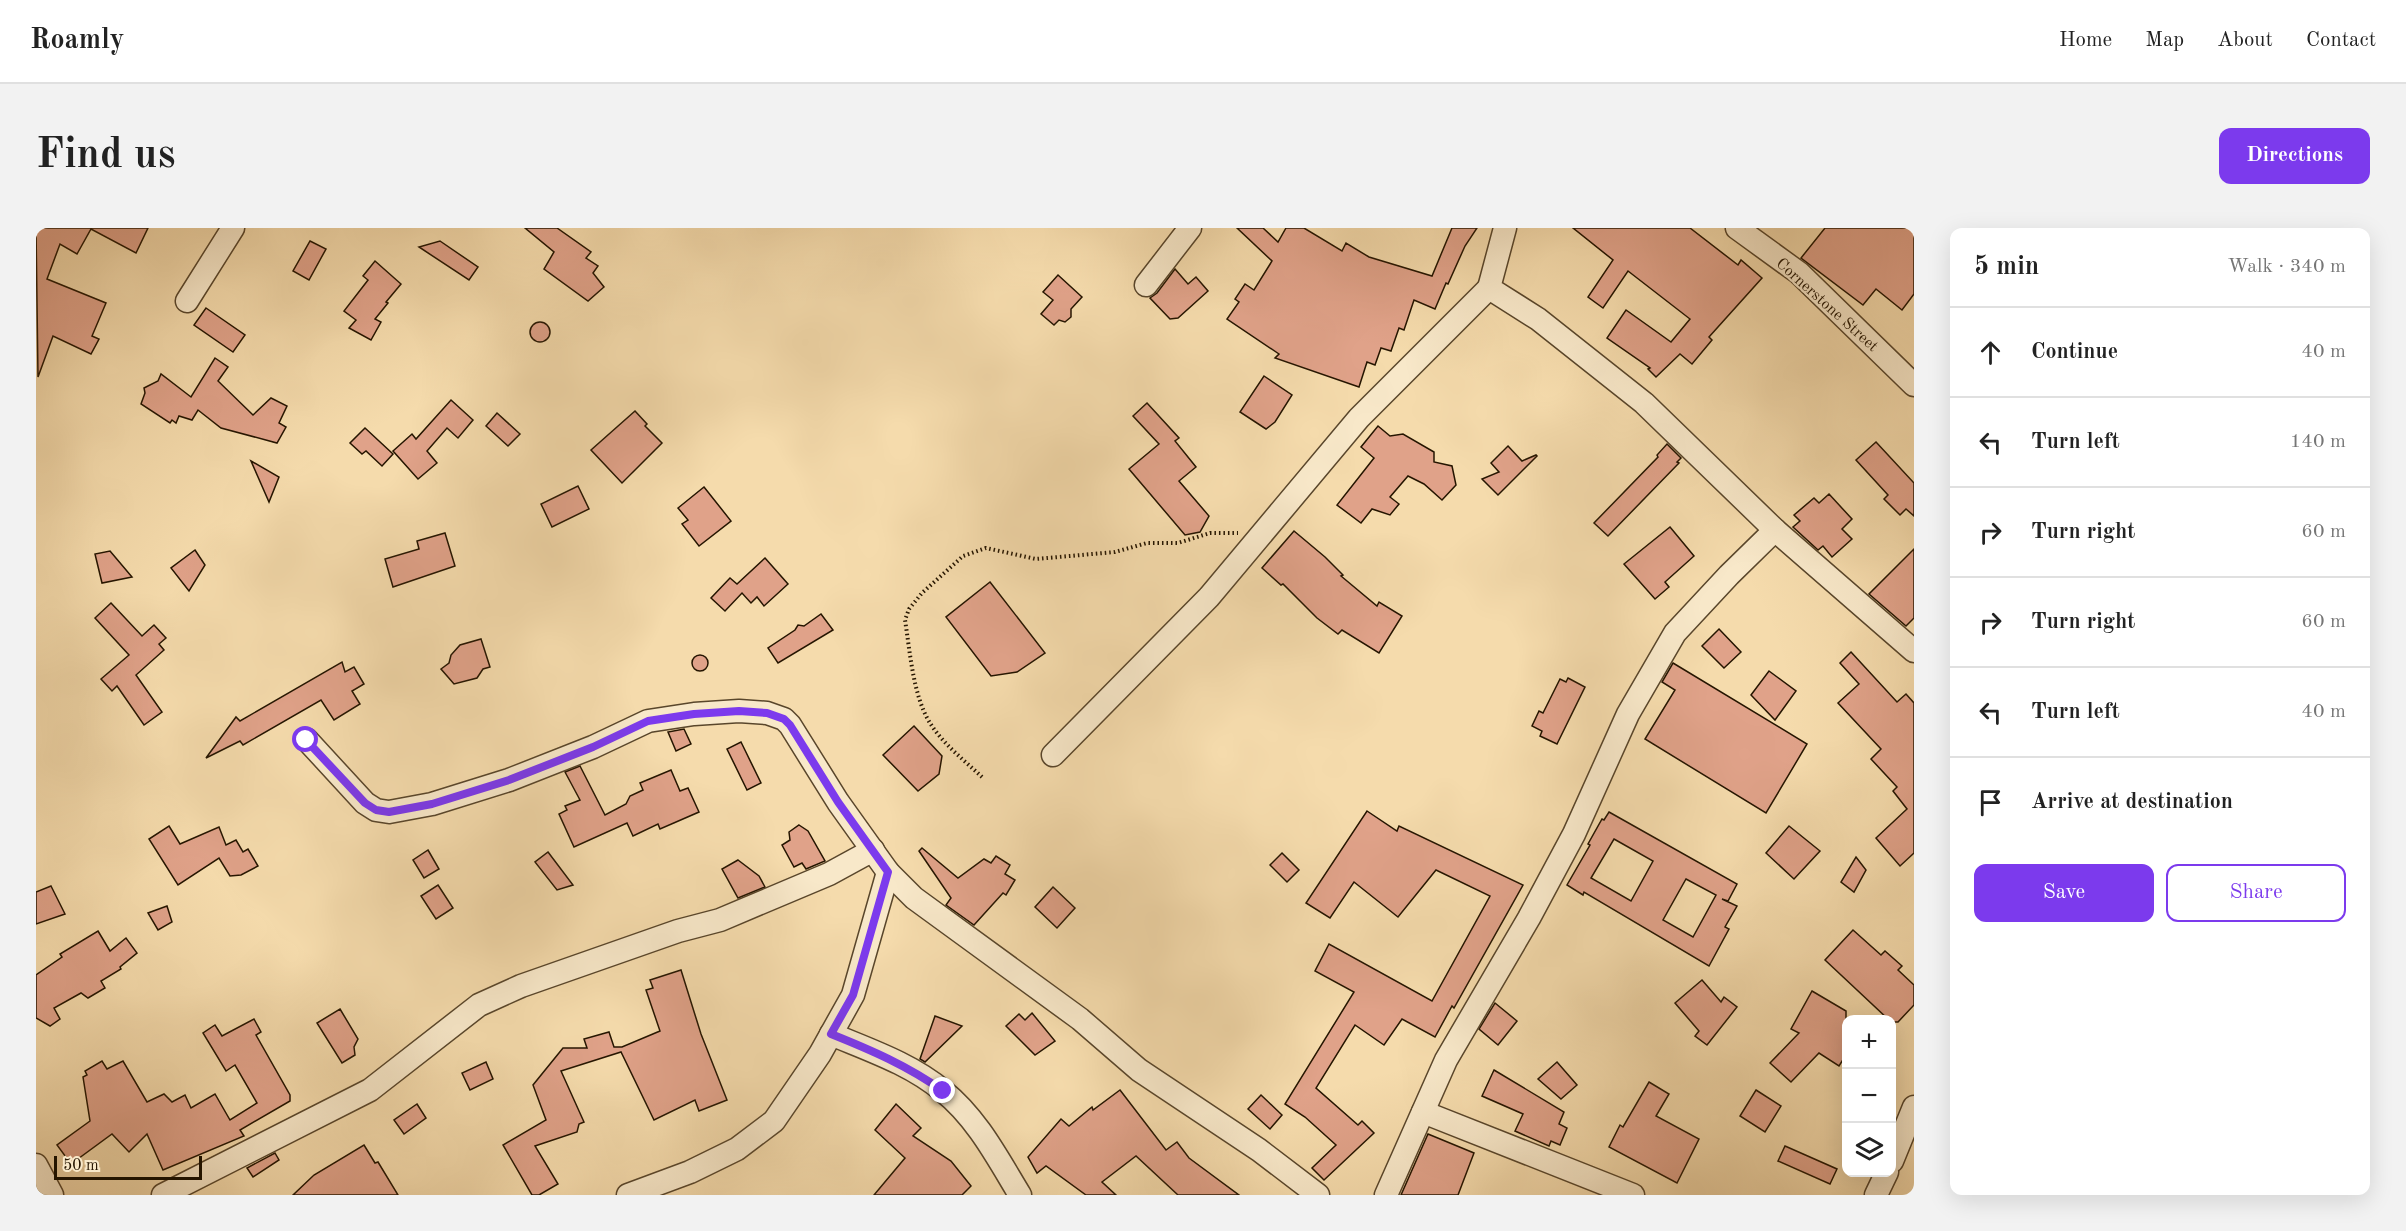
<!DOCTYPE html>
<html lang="en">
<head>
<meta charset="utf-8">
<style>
	body { margin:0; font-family:"Old Standard TT",serif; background:#f2f2f2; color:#222 }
	.controls { position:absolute; right:18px; bottom:18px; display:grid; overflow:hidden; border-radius:12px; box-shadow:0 6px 24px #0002 }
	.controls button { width:54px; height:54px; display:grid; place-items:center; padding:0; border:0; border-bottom:2px solid #e0e0e0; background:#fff; color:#222; font:30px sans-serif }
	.scale { position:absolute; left:18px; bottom:15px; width:148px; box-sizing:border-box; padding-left:6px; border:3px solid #251500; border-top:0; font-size:16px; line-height:21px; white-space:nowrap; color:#251500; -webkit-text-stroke:4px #f8e8c9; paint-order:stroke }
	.stop { position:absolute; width:18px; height:18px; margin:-14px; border:4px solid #7c3aed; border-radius:50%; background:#fff }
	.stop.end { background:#7c3aed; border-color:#fff; box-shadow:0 2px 6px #0008 }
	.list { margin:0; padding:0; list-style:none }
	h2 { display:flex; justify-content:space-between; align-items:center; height:78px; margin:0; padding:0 24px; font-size:26px }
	h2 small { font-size:20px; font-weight:400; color:#767676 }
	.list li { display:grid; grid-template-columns:39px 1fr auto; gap:18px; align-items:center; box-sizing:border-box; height:90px; padding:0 24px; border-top:2px solid #e0e0e0 }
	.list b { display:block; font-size:22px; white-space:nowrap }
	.list em { font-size:20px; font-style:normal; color:#767676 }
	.actions { display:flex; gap:12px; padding:18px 24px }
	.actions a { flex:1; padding:14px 0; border:2px solid #7c3aed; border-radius:12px; text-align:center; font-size:21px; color:#7c3aed }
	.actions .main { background:#7c3aed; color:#fff }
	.icon { flex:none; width:33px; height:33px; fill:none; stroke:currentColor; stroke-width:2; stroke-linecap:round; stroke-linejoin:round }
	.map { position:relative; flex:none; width:1878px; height:967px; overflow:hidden; border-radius:12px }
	header { display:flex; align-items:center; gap:36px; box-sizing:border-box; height:84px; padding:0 30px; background:#fff; border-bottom:2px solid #e0e0e0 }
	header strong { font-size:28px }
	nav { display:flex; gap:33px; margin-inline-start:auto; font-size:21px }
	.intro { display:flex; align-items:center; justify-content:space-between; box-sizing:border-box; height:144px; padding:0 36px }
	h1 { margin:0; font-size:42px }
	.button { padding:15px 27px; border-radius:12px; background:#7c3aed; color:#fff; font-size:21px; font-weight:700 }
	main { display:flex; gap:36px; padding:0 36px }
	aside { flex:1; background:#fff; border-radius:12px; box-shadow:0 6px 24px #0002 }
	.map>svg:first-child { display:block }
	.building { fill:#e0a289; stroke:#251500; stroke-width:1.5; fill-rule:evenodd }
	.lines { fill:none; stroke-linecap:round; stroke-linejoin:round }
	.minor-casing { stroke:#59462b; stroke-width:25 }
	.path { stroke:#251500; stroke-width:4; stroke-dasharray:1.5 3; stroke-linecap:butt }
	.minor { stroke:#f8e8c9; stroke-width:22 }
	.route { stroke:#7c3aed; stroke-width:8 }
	.labels { text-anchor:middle; stroke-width:4.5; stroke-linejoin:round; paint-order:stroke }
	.street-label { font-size:16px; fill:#251500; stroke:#f8e8c9 }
</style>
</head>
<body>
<header>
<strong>Roamly</strong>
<nav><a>Home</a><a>Map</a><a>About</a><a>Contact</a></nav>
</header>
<div class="intro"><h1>Find us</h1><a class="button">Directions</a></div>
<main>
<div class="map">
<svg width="1878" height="967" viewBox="0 0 1878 967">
	<rect width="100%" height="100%" fill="#f5dbac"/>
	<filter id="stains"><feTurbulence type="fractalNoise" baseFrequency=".00333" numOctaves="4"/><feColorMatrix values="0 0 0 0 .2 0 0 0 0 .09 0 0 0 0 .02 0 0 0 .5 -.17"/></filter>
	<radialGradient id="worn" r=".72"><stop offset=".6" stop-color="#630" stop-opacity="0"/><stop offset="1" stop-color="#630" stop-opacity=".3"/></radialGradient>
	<!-- building -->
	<g class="building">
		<path d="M0,0h112l-12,25 -45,-24 -14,25 -17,-10 -13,35 59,24 -14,33 7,3 -8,15 -38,-18 -15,41z"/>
		<path d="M489,0h32l34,24 -5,6 12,8 -5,7 11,14 -16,14 -44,-32 10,-17z"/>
		<path d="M1201,0h26l15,14 8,-14h18l38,23 4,-8 23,14 63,19 20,-48h25l-12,18 -17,38 -2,-1 -11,26 -21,-9 -10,30 -5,-2 -8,23 -10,-3 -6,17 -8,-3 -8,25 -84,-29 4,-4 -52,-35 12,-17 -4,-3 10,-15 9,6 18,-29z"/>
		<path d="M1537,0h117l48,37 3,-5 21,18 -53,59 3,3 -20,24 -12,-10 -24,23 -8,-8 2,-1 -43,-30 19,-28 45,32 19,-23 -62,-48 -25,37 -15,-11 25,-37z"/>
		<path d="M1789,0h89v66l-12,16 -26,-21 -13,16 -62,-47z"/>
		<path d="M274,13l16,8 -17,31 -16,-9z"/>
		<path d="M404,13l38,26 -9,13 -50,-33z"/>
		<path d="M339,33l26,23 -15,18 2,1 -13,16 6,3 -10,18 -22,-12 7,-8 -12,-9 24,-31 -5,-4z"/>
		<path d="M1139,41l13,15 8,-7 12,14 -30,27 -8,1 -20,-21 7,-5z"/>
		<path d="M1022,47l24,22 -11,12v8l-6,5 -6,-2 -5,5 -13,-11 12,-14 -10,-8z"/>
		<path d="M170,80l39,27 -12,17 -39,-27z"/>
		<circle cx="504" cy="104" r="10"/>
		<path d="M179,130l13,9 -10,14 35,34 18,-17 16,8 -8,17 7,4 -9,16 -56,-15 -23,-18 -6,10 -13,-4 -3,7 -4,-3 -2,3 -29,-19 4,-11 -1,-5 14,-7 3,-7 30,23z"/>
		<path d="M1228,148l28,19 -17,27 -9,7 -26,-17z"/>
		<path d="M415,172l22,20 -15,18 -11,-10 -20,23 10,12 -19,16 -25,-28 19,-17 4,5z"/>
		<path d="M1111,175l32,35 -4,3 21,26 -17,14 30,35 -9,16 -15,3 -56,-66 30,-25 -26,-28z"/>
		<path d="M599,183l12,13 -2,2 17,17 -40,40 -31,-33z"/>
		<path d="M461,185l23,21 -12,12 -22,-20z"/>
		<path d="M1342,198l12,10 13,-2 31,18v10l18,4 4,19 -14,15 -18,-16 -16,-8 -18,21 9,7 -9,11 -18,-6 -11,14 -24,-18 37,-47 -13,-11z"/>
		<path d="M329,200l28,26 -11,12 -16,-15 -4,3 -12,-11z"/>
		<path d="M1840,214l38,41v33l-8,-7 -6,6 -16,-16 4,-4 -32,-35z"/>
		<path d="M1631,216l14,14 -4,4 2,1 -71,73 -14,-13 64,-66 -1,-2z"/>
		<path d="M1472,218l14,15 14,-6 1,1 -39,39 -16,-16 17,-7 -8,-9z"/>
		<path d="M215,233l28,16 -10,25z"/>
		<path d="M542,258l11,23 -37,18 -11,-23z"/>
		<path d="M668,259l27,34 -32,25 -17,-22 6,-4 -10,-12z"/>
		<path d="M1793,266l23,25 -10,10 10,10 -20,18 -9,-11 -5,4 -25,-23 7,-6 -6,-6 20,-17 5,5z"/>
		<path d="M1634,299l24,29 -29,26 4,5 -14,12 -31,-35z"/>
		<path d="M1258,303l31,26 18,18 -2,1 36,30 2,-4 23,14 -23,37 -37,-23 -4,4 -21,-16 -34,-34 -2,1 -19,-17z"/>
		<path d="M409,305l10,33 -62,21 -8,-28 34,-10 -2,-8z"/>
		<path d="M1878,321v69l-8,8 -37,-32z"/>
		<path d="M159,322l10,15 -16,26 -18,-23z"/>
		<path d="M74,323l22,26 -30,6 -7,-29z"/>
		<path d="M729,330l23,26 -24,22 -7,-9 -6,6 -9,-10 -17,18 -14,-13 19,-20 7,6z"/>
		<path d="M954,354l55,71 -28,19 -26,4 -45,-59z"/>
		<path d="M75,375l31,33 12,-11 12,13 -7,6 5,6 -28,25 26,37 -18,13 -27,-39 -5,5 -11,-12 28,-24 -34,-37z"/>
		<path d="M785,386l12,16 -55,33 -10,-15 27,-18 3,-5 6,1z"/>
		<path d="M1683,401l22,23 -17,16 -22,-22z"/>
		<path d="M445,411l9,28 -7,2 -6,9 -23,6 -13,-15 8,-6 2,-8 9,-10z"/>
		<path d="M1815,424l46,50 9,-8 8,9v150l-14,13 -24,-28 31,-29 -14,-18 4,-4 -26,-28 10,-10 -43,-46 21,-19 -19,-21z"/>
		<circle cx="664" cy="435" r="8"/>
		<path d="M306,434l3,10 9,-5 10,17 -12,7 8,13 -26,16 -13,-20 -78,45 -3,-4 -34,17 30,-41 4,4z"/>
		<path d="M1637,435l134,81 -41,69 -121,-74 30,-49 -13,-8z"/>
		<path d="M1733,443l27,20 -21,29 -24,-25z"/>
		<path d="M1532,450l17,9 -28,57 -17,-8 2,-5 -10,-5 7,-15 4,2 17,-34 6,3z"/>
		<path d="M878,498l28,30 -3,18 -21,17 -35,-36z"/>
		<path d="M648,501l7,15 -15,7 -8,-19z"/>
		<path d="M705,514l20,41 -14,7 -20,-41z"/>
		<path d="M544,538l25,49 21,-11 4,-8 13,-6 -3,-7 31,-13 9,21 8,-3 11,24 -39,17 -2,-5 -25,12 -6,-13 -53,24 -15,-33 8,-4 -2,-4 15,-6 -15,-28z"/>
		<path d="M1331,583l30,20 2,-5 124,59 -69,123 -2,-2 -17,31 -33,-18 -18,26 -29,-20 -39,63 42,37 4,-4 12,12 -50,47 -12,-12 24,-23 -31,-28 -20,-13 69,-112 -39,-21 14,-27 103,57 58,-105 -54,-26 -38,47 -44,-35 -24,36 -24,-15z"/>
		<path d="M1573,584l128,72 -9,17 -6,-2 15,7 -12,21 4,2 -20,37 -125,-74 -1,3 -16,-10 23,-40 -2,-1 14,-25 2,1zM1578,611l39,22 -22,40 -40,-23zM1650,651l30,16 -23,42 -30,-17z"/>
		<path d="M763,597l9,6 17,30 -19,8 -4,-6 -8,4 -12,-22 8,-5 -1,-8z"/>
		<path d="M133,598l11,18 39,-17 7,18 10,-5 7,12 5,-3 10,17 -17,9 -11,1 -11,-18 -41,27 -29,-46z"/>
		<path d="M1753,598l31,25 -26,28 -28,-26z"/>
		<path d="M886,620l36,30 26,-19 7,4 5,-7 14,9 -5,9 10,6 -9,15 -3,-2 -29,32 -28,-20 5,-7 -32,-47z"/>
		<path d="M392,622l11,19 -15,9 -11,-18z"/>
		<path d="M512,624l25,33 -16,5 -22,-28z"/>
		<path d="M1246,625l17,17 -12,12 -17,-17z"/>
		<path d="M1820,629l10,13 -12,22 -13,-10z"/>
		<path d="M702,632l21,16 6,11 -27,11 -16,-29z"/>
		<path d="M402,657l15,23 -17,11 -15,-23z"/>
		<path d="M15,658l14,28 -29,10v-32z"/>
		<path d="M1017,659l22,21 -18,20 -22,-21z"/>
		<path d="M131,678l5,16 -14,8 -10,-17z"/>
		<path d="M1817,702l28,25 4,-4 17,15 -4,4 16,15v20l-16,17h-6v-2h-3l-64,-60z"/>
		<path d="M62,703l12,20 16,-13 11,15 -17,14 1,2 -20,12 4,7 -17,10 -7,-5 -27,15 6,11 -10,7 -14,-8v-43l26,-18 -2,-3z"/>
		<path d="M645,742l20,64 26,66 -28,11 -4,-11 -41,20 -33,-68 -60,19 23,51 -5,2 -2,8 -42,14 23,38 -19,11h-7l-29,-50 43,-25 -13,-35 30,-37h24l-3,-9 25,-7 5,15h8l38,-16 -14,-41 7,-2 -3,-8z"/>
		<path d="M1666,752l19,22 3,-5 13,10 -30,38 -12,-9 4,-5 -24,-28z"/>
		<path d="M1776,763l34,20v44l-7,11 -20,-13 -28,29 -21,-19 29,-30 -8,-4z"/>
		<path d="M1459,775l22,18 -19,24 -19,-16z"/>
		<path d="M304,781l18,30 -4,8 1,8 -13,8 -25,-40z"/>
		<path d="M996,785l23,28 -20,14 -29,-29 13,-12 6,6z"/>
		<path d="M899,788l27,10 -37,36 -5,-3z"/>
		<path d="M218,791l7,13 -5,3 34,60v6l-50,29 4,6 -81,34 -16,-36 -18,18 -17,-18 -41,30 -14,-19 33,-24 -7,-44 4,-2 -2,-4 17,-10 5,8 16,-8 24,41 17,-8 8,8 13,-7 6,13 24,-14 15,26 27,-17 -22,-38 -9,6 -23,-38 12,-8 7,11z"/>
		<path d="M450,834l7,17 -23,11 -8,-17z"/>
		<path d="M1521,834l20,23 -16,14 -23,-20z"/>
		<path d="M1458,842l70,42 -5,12 8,4 -7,17 -9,-4 -2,5 -34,-15 8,-17 -41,-18z"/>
		<path d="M1613,854l20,12 -13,22 43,23 -22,44 -68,-36 11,-22 3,2z"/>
		<path d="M1084,862l46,60 11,-8 12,16 50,37h-61l-42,-39 -34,26 14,13h-30l-40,-29 -9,7 -9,-16 33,-38 8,7 23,-19 1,3z"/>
		<path d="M1720,862l25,16 -16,26 -25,-16z"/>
		<path d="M1225,867l21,20 -12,14 -22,-20z"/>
		<path d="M381,876l9,14 -22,16 -10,-14z"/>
		<path d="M860,876l25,24 -8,8 38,25 20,25 -9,9h-88l31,-37 -30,-28z"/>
		<path d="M1392,906l46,19 -16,42h-57z"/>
		<path d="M328,917l11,18 3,-1 20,33h-105l21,-20z"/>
		<path d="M1749,918l52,23 -7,15 -52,-23z"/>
		<path d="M239,925l4,7 -26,17 -6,-9z"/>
	</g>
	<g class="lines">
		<defs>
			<g id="minor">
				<path d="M1469,0l-16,60 49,31 106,84 131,127 139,121"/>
				<path d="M1701,0l62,45 115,112"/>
				<path d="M1110,57l44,-57"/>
				<path d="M151,73l46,-73"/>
				<path d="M271,512l58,63 11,7 13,2 43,-8 77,-24 84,-33 55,-26 46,-7 45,-3 28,2 17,6 6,6 48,77 50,70 26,26 166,121 59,51 120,80 59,45"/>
				<path d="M1017,527l156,-158 150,-179 130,-130"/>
				<path d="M795,806c38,16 80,30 112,57 34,27 55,68 77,104"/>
				<path d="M1387,884l210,83"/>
				<path d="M1856,933l22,-54"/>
				<path d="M0,937l16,30"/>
				<path d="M127,967l207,-105 109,-85 42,-19 157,-55 42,-11 109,-46 44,-24"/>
				<path d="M592,967l62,-23 47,-23 37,-28 46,-67 33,-59 35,-123"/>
				<path d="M1350,967l60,-135 83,-142 45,-84 54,-120 47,-81 54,-58 46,-45"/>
				<path d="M1840,967l11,-23"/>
			</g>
		</defs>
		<!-- minor casing -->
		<use href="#minor" class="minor-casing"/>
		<!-- path -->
		<path class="path" d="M946,549c-18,-17 -39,-33 -52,-54 -17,-27 -20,-72 -25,-103l4,-11 13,-16 41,-37 23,-8 50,11 79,-7 32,-9h31l32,-10h28"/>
		<!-- minor -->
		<use href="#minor" class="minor"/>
	</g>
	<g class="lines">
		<!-- route -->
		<path class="route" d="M270,512l59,63 11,7 13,2 43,-8 77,-24 84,-33 55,-26 46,-7 45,-3 28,2 17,6 6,6 48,77 50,70 -35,123 -22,39c40,16 77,32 112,57"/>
	</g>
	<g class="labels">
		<!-- street labels -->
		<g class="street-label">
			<text transform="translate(1792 76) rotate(42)" y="6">Cornerstone Street</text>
		</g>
	</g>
	<rect width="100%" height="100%" filter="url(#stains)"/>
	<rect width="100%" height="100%" fill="url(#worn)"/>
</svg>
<div class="controls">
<button>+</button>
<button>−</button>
<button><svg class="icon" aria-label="layers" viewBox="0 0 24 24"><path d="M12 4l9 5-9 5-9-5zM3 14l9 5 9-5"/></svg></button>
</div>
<div class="scale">50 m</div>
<div class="stop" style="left:270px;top:512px"></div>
<div class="stop end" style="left:907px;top:863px"></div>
</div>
<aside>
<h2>5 min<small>Walk · 340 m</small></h2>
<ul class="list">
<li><svg class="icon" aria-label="ahead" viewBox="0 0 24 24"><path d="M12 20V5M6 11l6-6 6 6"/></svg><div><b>Continue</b></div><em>40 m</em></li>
<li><svg class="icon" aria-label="left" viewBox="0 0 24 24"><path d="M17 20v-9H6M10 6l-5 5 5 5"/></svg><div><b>Turn left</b></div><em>140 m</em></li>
<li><svg class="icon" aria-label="right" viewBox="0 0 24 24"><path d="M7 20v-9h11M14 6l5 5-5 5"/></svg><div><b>Turn right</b></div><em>60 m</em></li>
<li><svg class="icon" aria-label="right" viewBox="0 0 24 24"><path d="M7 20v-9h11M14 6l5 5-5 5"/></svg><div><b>Turn right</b></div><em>60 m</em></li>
<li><svg class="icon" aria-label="left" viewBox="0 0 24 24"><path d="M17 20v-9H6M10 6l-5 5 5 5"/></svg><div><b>Turn left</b></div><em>40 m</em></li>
<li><svg class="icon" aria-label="arrive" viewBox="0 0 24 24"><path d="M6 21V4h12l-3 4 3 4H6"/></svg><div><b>Arrive at destination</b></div></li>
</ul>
<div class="actions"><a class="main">Save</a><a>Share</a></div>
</aside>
</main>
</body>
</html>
